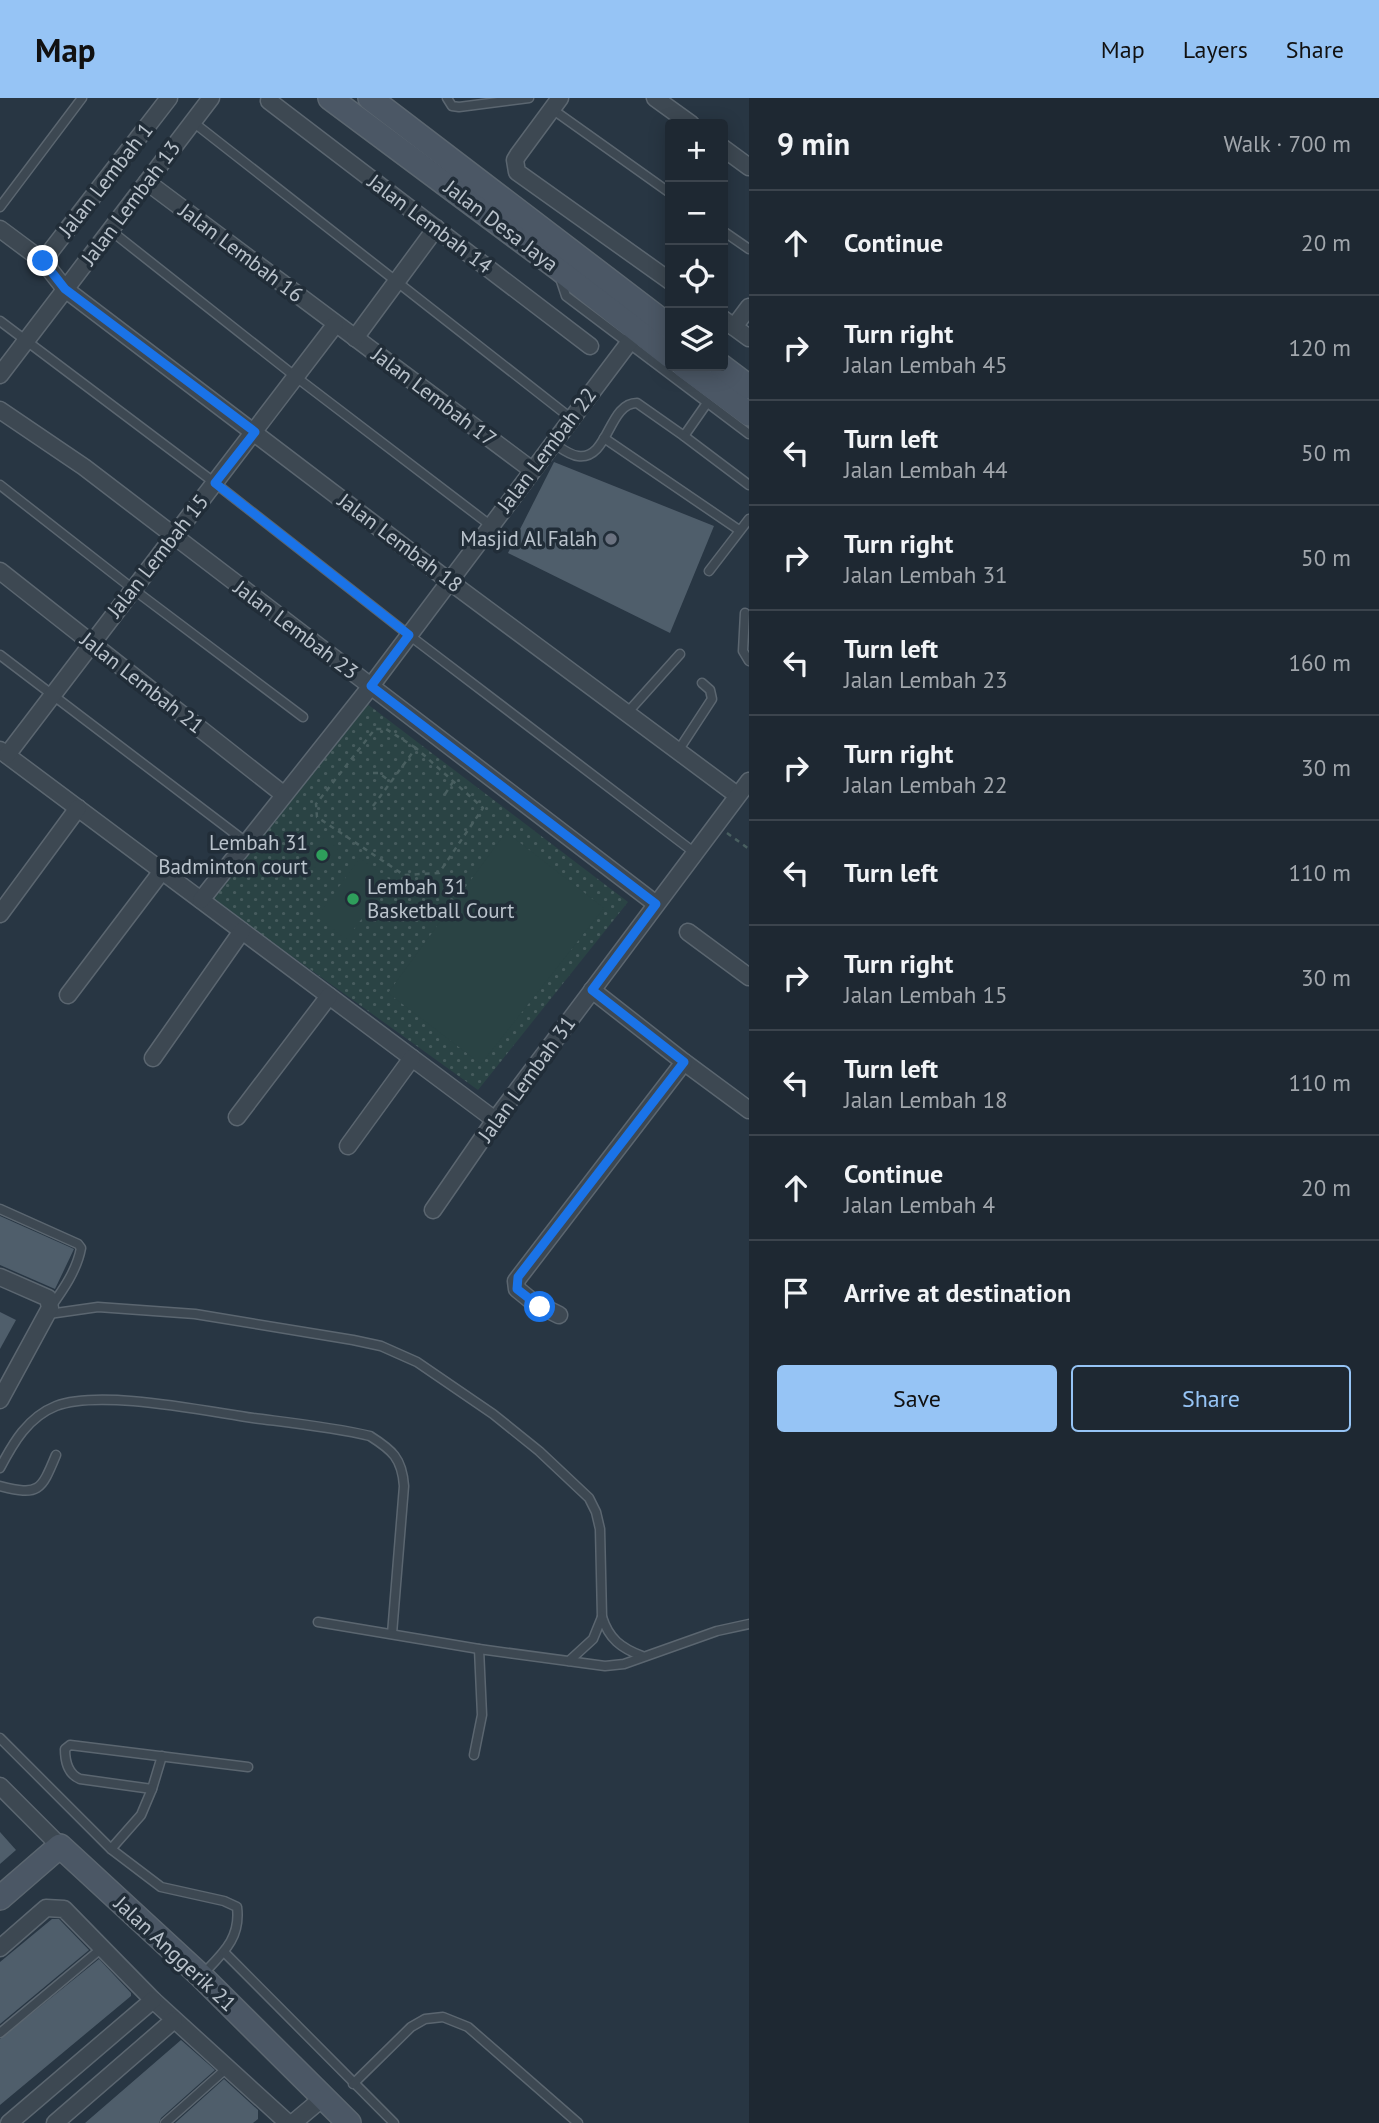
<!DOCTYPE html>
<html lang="en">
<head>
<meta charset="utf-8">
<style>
	body { margin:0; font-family:"PT Sans",sans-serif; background:#2b343e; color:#f1f3f6 }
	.controls { position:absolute; right:21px; top:21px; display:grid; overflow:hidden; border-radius:7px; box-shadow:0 4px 18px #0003 }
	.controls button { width:63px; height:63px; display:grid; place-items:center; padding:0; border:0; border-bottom:2px solid #3c444d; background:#1e2832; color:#f1f3f6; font:35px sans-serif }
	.stop { position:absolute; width:21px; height:21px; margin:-16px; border:5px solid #1a73e8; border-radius:50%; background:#fff }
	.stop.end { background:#1a73e8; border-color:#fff; box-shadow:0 2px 7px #0008 }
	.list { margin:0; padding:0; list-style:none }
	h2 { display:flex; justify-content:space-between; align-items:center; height:91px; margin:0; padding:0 28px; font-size:30px }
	h2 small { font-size:23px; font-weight:400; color:#a1a6ac }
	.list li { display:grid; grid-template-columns:46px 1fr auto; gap:21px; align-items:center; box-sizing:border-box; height:105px; padding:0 28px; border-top:2px solid #3c444d }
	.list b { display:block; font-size:26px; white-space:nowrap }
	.list p { margin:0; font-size:23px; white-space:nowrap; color:#a1a6ac }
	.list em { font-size:23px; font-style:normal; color:#a1a6ac }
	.actions { display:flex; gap:14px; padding:21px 28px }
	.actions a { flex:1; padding:16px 0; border:2px solid #96c4f5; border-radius:7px; text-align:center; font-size:24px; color:#96c4f5 }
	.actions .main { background:#96c4f5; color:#111 }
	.icon { flex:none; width:38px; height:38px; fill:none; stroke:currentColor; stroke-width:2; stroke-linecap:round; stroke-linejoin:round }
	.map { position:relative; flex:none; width:749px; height:2025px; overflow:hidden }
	header { display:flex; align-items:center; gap:42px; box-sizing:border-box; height:98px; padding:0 35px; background:#96c4f5; color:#111 }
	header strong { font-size:33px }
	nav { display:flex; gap:38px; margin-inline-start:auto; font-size:24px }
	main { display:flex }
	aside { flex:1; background:#1e2832 }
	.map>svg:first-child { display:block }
	.park { fill:url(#park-dots) }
	.pitch { fill:#2a4344 }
	.building { fill:#4f5e6b }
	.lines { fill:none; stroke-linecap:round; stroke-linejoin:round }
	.lane-casing { stroke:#5b6670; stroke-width:11 }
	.street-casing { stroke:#5b6670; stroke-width:19 }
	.secondary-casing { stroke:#5b6670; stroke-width:26 }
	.path { stroke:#495f60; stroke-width:2.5; stroke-dasharray:5 5; stroke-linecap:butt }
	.lane { stroke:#3d4852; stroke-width:8 }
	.street { stroke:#3d4852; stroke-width:16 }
	.secondary { stroke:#4b5765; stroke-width:23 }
	.route { stroke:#1a73e8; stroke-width:9 }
	.worship-dot { fill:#6b7280; stroke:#212d38; stroke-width:2.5 }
	.leisure-dot { fill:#2e9e5b; stroke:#212d38; stroke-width:2.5 }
	.labels { text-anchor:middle; stroke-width:7; stroke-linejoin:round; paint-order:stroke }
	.street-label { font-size:21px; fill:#bac3cc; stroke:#212d38 }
	.poi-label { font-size:21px; fill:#bac3cc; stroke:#212d38; text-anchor:end }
</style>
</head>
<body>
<header>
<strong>Map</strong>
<nav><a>Map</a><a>Layers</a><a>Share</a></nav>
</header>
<main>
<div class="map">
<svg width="749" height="2025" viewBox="0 0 749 2025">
	<defs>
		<pattern id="park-dots" width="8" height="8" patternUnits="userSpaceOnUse" patternTransform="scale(1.75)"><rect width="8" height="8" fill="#2a4344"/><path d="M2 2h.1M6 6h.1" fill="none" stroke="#475c5e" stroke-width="1.8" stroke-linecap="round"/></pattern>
	</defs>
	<rect width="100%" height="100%" fill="#283643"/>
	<!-- park -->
	<path class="park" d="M366,605l262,199 -150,188 -267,-192z"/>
	<!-- pitch -->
	<g class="pitch">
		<path d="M506,734l98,76 -123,156 -93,-71z"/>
		<path d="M324,740l14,11 -19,22 -13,-10z"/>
		<path d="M360,760l31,23 -45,58 -29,-22z"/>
	</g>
	<!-- building -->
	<g class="building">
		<path d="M554,364l160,64 -44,107 -162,-80z"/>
		<path d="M0,1118l74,33 -19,40 -55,-24z"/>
		<path d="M0,1214l16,8 -16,29z"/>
		<path d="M0,1734l16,18 -16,14z"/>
		<path d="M52,1821h7l30,31 -89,74v-62z"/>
		<path d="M99,1861l32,34v3l-131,109v-66z"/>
		<path d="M181,1942l34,30 -54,48 -2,5h-74z"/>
		<path d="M224,1981l34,31v9l-5,4h-78z"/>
	</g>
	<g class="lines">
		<defs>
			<g id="lane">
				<path d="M447,0l5,8 7,1 70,-9"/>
				<path d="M552,11l118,84"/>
				<path d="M193,24l379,297"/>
				<path d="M0,109l82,-109"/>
				<path d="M110,132l186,147 194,148"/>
				<path d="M723,133l26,18"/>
				<path d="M560,180l6,18 183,138"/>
				<path d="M0,223l215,162 194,152 286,218"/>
				<path d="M684,338l23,-33"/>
				<path d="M604,340l135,92"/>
				<path d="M553,345c8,5 16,12 25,13 31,4 30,-53 59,-53l47,33 65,49"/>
				<path d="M0,387l133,104 170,128"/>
				<path d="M709,473l40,-52"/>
				<path d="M745,515l-2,38 6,10"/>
				<path d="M0,557l246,187"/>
				<path d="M628,614l52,-58"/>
				<path d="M678,653l34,-52 -2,-9 -8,-7"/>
				<path d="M0,1111l78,35 3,4c-4,22 -18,42 -31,60"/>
				<path d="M49,1216l49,-7 97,7 158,26 28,6 36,16 76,52 46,37 50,47 7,14 4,17 2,88c7,22 19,31 40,39"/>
				<path d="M0,1370c13,-25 28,-51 56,-62 44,-17 148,5 197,12 39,5 79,9 117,18 22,14 32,22 34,50l-12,148"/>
				<path d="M0,1388c39,10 41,5 56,-31"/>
				<path d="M318,1524l161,27 126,17 19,-2 93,-33 32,-7"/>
				<path d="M569,1563l24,-22 9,-22"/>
				<path d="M0,1640l111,111"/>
				<path d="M474,1657l8,-40 -3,-66"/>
				<path d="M162,1658l-10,33 -11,26 -30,34 50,38 63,14 13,6c4,31 -14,46 -34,67"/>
				<path d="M152,1691l-72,-10c-12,-5 -15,-18 -15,-30l5,-4 178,22"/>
				<path d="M224,1854l170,171"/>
				<path d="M0,1935l102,-85"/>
				<path d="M353,1986l58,-57 14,-8 18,-2 25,10 110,96"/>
				<path d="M165,2025l62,-55"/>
			</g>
			<g id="street">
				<path d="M560,0l-42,57 -3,5 2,12 153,109"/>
				<path d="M655,0l36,26"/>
				<path d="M269,3l321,245"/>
				<path d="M723,50l26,19"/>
				<path d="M147,84l385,288"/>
				<path d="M0,131l43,32 22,28 384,292 288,214"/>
				<path d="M43,163l126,-163"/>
				<path d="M723,221l26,19"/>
				<path d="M734,229l15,-20"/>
				<path d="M355,240l81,-110"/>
				<path d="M0,277l211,-277"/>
				<path d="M0,312l84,57 572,437"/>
				<path d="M0,473l283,223"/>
				<path d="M0,652l495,370"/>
				<path d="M7,657l328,-430"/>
				<path d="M201,802l170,-214 266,-354"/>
				<path d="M0,816l78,-106"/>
				<path d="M688,834l61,45"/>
				<path d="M592,892l92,72 65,48"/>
				<path d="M68,897l94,-124"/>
				<path d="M153,960l89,-127"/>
				<path d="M237,1019l92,-121"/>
				<path d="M348,1048l64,-88"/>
				<path d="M433,1112l62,-90 254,-339"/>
				<path d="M0,1179l48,21 2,10 -50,92"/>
				<path d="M559,1217l-26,-13 -16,-13 -1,-8 168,-219"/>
				<path d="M0,1688l60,60"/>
				<path d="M0,1850l46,-40 18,1 89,91 135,123"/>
				<path d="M9,2025l144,-123"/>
				<path d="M55,2025l119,-103"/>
				<path d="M293,2025l31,-26"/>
			</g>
			<g id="secondary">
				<path d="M330,0l228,170 112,88"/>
				<path d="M370,0l300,229"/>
				<path d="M684,268l65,48"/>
				<path d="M721,268l28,21"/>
				<path d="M0,1800l60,-52 141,130 148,147"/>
			</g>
		</defs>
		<!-- lane casing -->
		<use href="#lane" class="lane-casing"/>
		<!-- street casing -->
		<use href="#street" class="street-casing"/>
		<!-- secondary casing -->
		<use href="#secondary" class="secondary-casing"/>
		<!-- path -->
		<g class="path">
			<path d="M373,675h6l12,9"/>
			<path d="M445,696l8,-12"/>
			<path d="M373,708l43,-58 67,60 -44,65 -35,2 -87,-58 -1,-13 59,-75h11l30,19"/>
			<path d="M727,735l22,16"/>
		</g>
		<!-- lane -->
		<use href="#lane" class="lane"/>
		<!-- street -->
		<use href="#street" class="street"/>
		<!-- secondary -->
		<use href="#secondary" class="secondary"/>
	</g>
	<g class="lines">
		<!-- route -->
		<path class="route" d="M43,163l22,28 190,143 -40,51 194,152 -38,51 285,218 -64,86 92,72 -166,215 -1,12 23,18"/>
	</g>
	<!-- markers -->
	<circle class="worship-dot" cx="611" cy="441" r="7"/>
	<g class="leisure-dot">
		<circle cx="322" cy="757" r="7"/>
		<circle cx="353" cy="801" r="7"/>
	</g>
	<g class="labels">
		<!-- street labels -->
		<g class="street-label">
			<text transform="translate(106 82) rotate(-52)" y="7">Jalan Lembah 1</text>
			<text transform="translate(131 105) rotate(-53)" y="7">Jalan Lembah 13</text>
			<text transform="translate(430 126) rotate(37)" y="7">Jalan Lembah 14</text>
			<text transform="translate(501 128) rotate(37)" y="7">Jalan Desa Jaya</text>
			<text transform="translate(241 155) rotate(37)" y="7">Jalan Lembah 16</text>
			<text transform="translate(434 299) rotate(37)" y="7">Jalan Lembah 17</text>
			<text transform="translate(547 352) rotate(-53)" y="7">Jalan Lembah 22</text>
			<text transform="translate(400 445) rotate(37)" y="7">Jalan Lembah 18</text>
			<text transform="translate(158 458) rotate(-52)" y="7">Jalan Lembah 15</text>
			<text transform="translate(296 532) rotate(37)" y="7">Jalan Lembah 23</text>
			<text transform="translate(142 585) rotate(38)" y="7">Jalan Lembah 21</text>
			<text transform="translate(527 981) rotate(-54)" y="7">Jalan Lembah 31</text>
			<text transform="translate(175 1856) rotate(43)" y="7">Jalan Anggerik 21</text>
		</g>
		<!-- poi labels -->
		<g class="poi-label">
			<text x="597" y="448">Masjid Al Falah</text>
			<text x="308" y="752">Lembah 31<tspan x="308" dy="24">Badminton court</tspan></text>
			<text x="367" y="796" text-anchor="start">Lembah 31<tspan x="367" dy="24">Basketball Court</tspan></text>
		</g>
	</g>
</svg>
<div class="controls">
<button>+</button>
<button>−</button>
<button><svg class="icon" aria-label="locate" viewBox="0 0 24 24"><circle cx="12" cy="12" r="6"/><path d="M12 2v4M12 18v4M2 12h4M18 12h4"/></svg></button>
<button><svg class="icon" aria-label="layers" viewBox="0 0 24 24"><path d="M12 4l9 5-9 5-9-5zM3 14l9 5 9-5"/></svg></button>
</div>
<div class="stop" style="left:540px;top:1209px"></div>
<div class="stop end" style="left:43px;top:163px"></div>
</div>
<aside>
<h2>9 min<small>Walk · 700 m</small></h2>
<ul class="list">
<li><svg class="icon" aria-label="ahead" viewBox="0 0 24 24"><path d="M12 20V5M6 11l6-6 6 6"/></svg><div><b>Continue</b></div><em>20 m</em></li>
<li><svg class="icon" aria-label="right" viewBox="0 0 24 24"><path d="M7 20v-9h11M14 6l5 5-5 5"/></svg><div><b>Turn right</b><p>Jalan Lembah 45</p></div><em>120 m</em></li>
<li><svg class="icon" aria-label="left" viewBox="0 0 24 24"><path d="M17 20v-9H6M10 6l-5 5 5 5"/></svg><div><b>Turn left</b><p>Jalan Lembah 44</p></div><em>50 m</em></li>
<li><svg class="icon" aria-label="right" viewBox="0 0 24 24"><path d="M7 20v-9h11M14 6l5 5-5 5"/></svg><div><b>Turn right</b><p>Jalan Lembah 31</p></div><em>50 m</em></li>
<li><svg class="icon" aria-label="left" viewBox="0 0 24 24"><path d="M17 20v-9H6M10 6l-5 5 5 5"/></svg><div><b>Turn left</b><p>Jalan Lembah 23</p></div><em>160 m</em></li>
<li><svg class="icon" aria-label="right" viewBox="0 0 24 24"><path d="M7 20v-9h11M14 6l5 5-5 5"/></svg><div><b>Turn right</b><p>Jalan Lembah 22</p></div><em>30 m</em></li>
<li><svg class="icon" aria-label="left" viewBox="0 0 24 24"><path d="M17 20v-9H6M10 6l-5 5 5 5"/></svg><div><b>Turn left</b></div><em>110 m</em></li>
<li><svg class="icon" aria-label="right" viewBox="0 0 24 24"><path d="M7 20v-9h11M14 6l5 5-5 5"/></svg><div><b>Turn right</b><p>Jalan Lembah 15</p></div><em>30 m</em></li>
<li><svg class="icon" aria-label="left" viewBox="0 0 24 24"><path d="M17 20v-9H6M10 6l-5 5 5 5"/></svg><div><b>Turn left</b><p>Jalan Lembah 18</p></div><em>110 m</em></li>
<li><svg class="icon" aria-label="ahead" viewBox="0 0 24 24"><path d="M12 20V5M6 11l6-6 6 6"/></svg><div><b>Continue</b><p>Jalan Lembah 4</p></div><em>20 m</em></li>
<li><svg class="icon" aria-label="arrive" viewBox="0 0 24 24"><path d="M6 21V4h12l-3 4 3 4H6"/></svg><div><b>Arrive at destination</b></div></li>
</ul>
<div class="actions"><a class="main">Save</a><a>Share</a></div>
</aside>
</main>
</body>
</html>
